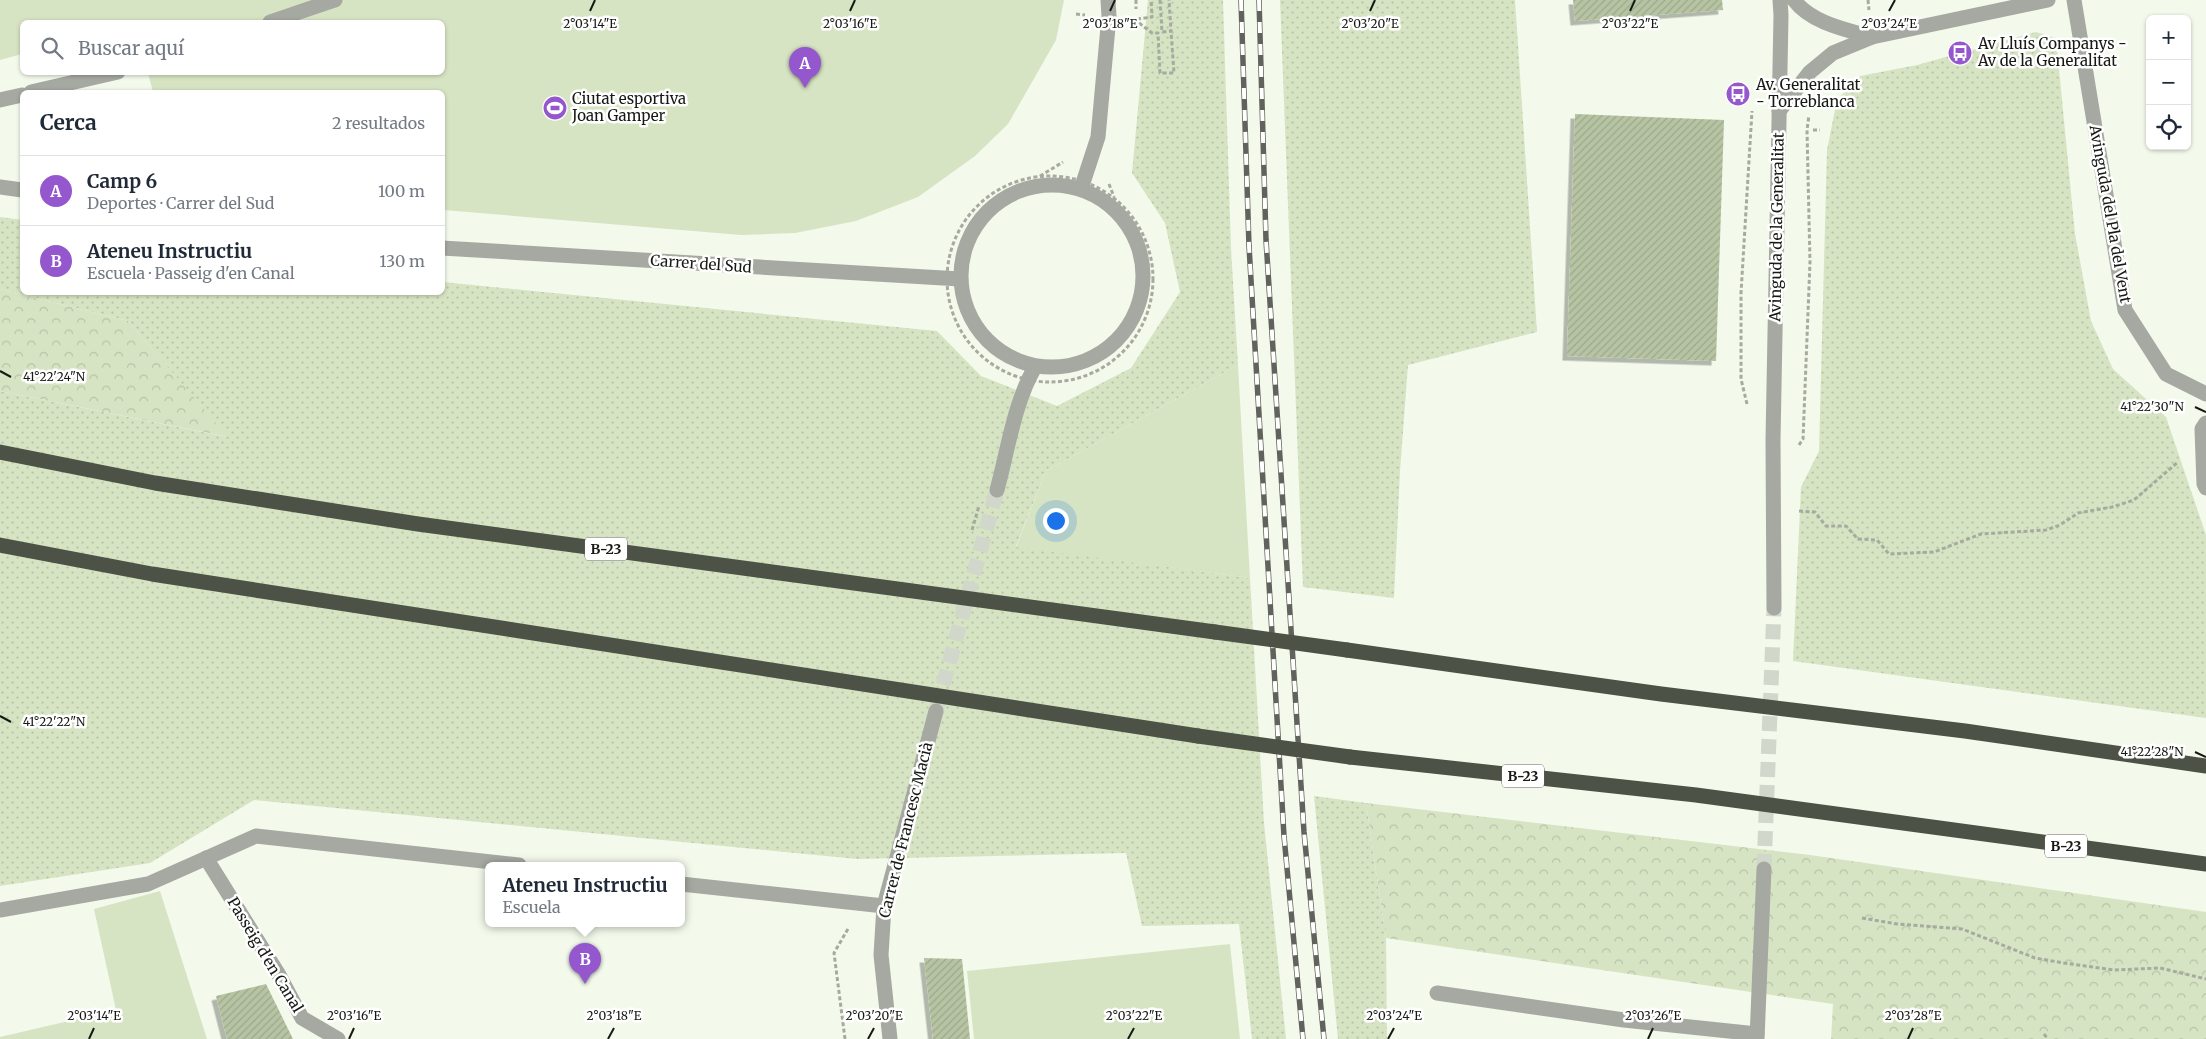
<!DOCTYPE html>
<html lang="es">
<head>
<meta charset="utf-8">
<style>
	body { margin:0; font-family:Merriweather,serif; background:#f6f6f7; color:#1f2937 }
	.controls { position:absolute; right:15px; top:15px; display:grid; overflow:hidden; border-radius:8px; box-shadow:0 1px 4px #0004 }
	.controls button { width:45px; height:45px; display:grid; place-items:center; padding:0; border:0; border-bottom:1px solid #e0e1e3; background:#fff; color:#1f2937; font:25px sans-serif }
	.you { position:absolute; left:1055px; top:520px; width:18px; height:18px; margin:-12px; border:4px solid #fff; border-radius:50%; background:#1a73e8; box-shadow:0 0 0 8px #1a73e833 }
	.badge { display:grid; place-items:center; width:32px; height:32px; border-radius:50%; background:#9457cd; color:#fff; font-size:16px; font-weight:700 }
	.pin { position:absolute; translate:-50% -41px; filter:drop-shadow(0 1px 2px #0008) }
	.pin::after { content:''; position:absolute; top:26px; width:18px; height:15px; background:inherit; clip-path:polygon(0 0,100% 0,50% 100%) }
	.popup { position:absolute; left:485px; top:862px; width:200px; height:65px; box-sizing:border-box; display:grid; place-content:center; border-radius:8px; background:#fff; filter:drop-shadow(0 1px 4px #0005); font-size:16px; white-space:nowrap; color:#747a83 }
	.popup b { font-size:19px; color:#1f2937 }
	.popup::after { content:''; position:absolute; left:50%; top:100%; margin-left:-10px; border:10px solid transparent; border-top-color:#fff }
	.list { margin:0; padding:0; list-style:none }
	h2 { display:flex; justify-content:space-between; align-items:center; height:65px; margin:0; padding:0 20px; font-size:21px }
	h2 small { font-size:16px; font-weight:400; color:#747a83 }
	.list li { display:grid; grid-template-columns:32px 1fr auto; gap:15px; align-items:center; box-sizing:border-box; height:70px; padding:0 20px; border-top:1px solid #e0e1e3 }
	.list b { display:block; font-size:19px; white-space:nowrap }
	.list p { margin:0; font-size:16px; white-space:nowrap; color:#747a83 }
	.list em { font-size:16px; font-style:normal; color:#747a83 }
	.icon { flex:none; width:28px; height:28px; fill:none; stroke:currentColor; stroke-width:2; stroke-linecap:round; stroke-linejoin:round }
	.map { position:relative; flex:none; width:2206px; height:1039px; overflow:hidden }
	.search { position:absolute; background:#fff; box-shadow:0 1px 4px #0004; left:20px; top:20px; width:425px; height:55px; display:flex; align-items:center; gap:12px; box-sizing:border-box; padding:0 18px; border-radius:8px; color:#747a83; font-size:19px }
	.panel { position:absolute; background:#fff; box-shadow:0 1px 4px #0004; left:20px; top:90px; width:425px; height:205px; border-radius:8px }
	.map>svg:first-child { display:block }
	.grass { fill:url(#grass-dots) }
	.forest { fill:url(#forest-crowns) }
	.green { fill:#d7e4c3 }
	.building { fill:url(#building-hatch); filter:url(#shadow) }
	.lines { fill:none; stroke-linecap:round; stroke-linejoin:round }
	.minor-tunnel { stroke:#d2d7cb; stroke-width:15; stroke-dasharray:15 8; stroke-linecap:butt }
	.path { stroke:#a6aa9f; stroke-width:3; stroke-dasharray:4 2.5; stroke-linecap:butt }
	.minor { stroke:#a6a8a2; stroke-width:15 }
	.highway { stroke:#4d5246; stroke-width:15 }
	.rail-casing { stroke:#60635b; stroke-width:5.5 }
	.rail { stroke:#fff; stroke-width:4; stroke-dasharray:11; stroke-linecap:butt }
	.highway-bridge { stroke:#4d5246; stroke-width:15 }
	.ticks { fill:none; stroke:#171914; stroke-width:2 }
	.labels { text-anchor:middle; stroke-width:5; stroke-linejoin:round; paint-order:stroke }
	.shield { fill:#fff; stroke:#5d5e5a; stroke-width:1 }
	.shield-label { font-size:14px; font-weight:bold; fill:#171914 }
	.poi-label { font-size:15px; fill:#171914; stroke:#fff; text-anchor:start }
	.street-label { font-size:15px; fill:#171914; stroke:#fff }
	.ticks-label { font-size:12px; text-anchor:middle; fill:#171914; stroke:#fff; stroke-width:5; stroke-linejoin:round; paint-order:stroke }
</style>
</head>
<body>
<div class="map">
<svg width="2206" height="1039" viewBox="0 0 2206 1039">
	<defs>
		<pattern id="grass-dots" width="8" height="8" patternUnits="userSpaceOnUse" patternTransform="scale(1.25)"><rect width="8" height="8" fill="#d7e4c3"/><path d="M2 2h.1M6 6h.1" fill="none" stroke="#b8c3a7" stroke-width="1.8" stroke-linecap="round"/></pattern>
		<pattern id="forest-crowns" width="20" height="18" patternUnits="userSpaceOnUse" patternTransform="scale(1.25)"><rect width="20" height="18" fill="#d7e4c3"/><path d="M2 6a3 3 0 1 1 6 0M12 15a3 3 0 1 1 6 0" fill="none" stroke="#b8c3a7"/></pattern>
		<pattern id="building-hatch" width="6" height="6" patternUnits="userSpaceOnUse" patternTransform="scale(1.25)"><rect width="6" height="6" fill="#b7c4a3"/><path d="M-1 1l2-2M0 6l6-6M5 7l2-2" fill="none" stroke="#9da88b"/></pattern>
		<filter id="shadow"><feDropShadow dx="-4.5" dy="4.5" stdDeviation="0" flood-color="#0004"/></filter>
	</defs>
	<rect width="100%" height="100%" fill="#f3f9eb"/>
	<!-- grass -->
	<g class="grass">
		<path d="M1148,0h75l8,249 7,116 -192,106 -30,75 234,32 14,245 22,216h-34l-13,-115 -97,2 -16,-73 -269,6 -603,-59 -104,63 -150,23v-495l227,46 -99,-116 -128,-32v-72l22,3v72h420l1,-10 494,49 44,45 76,30 74,-38 49,-76 -15,-69 -33,-50z"/>
		<path d="M1280,0h235l22,332 -129,33 -8,106 -6,127 -91,-11z"/>
		<path d="M2036,32l20,6 19,196 16,87 22,48 53,48 40,118v183l-413,-57 8,-174 18,-36 8,-301 10,-50 23,-24 57,-11z"/>
		<path d="M1314,796l52,7 20,135 1,101h-49z"/>
	</g>
	<!-- forest -->
	<g class="forest">
		<path d="M0,289l128,32 100,116 -228,-46z"/>
		<path d="M1366,803l444,52 396,57v127h-375l2,-35 -447,-66z"/>
	</g>
	<!-- green -->
	<g class="green">
		<path d="M0,0h1064l-8,40 -48,84 -33,32 -57,41 -62,24 -61,12 -54,2 -298,-25 -1,-118h-289l-5,-19 294,-1v-50h-420v32l-22,6z"/>
		<path d="M1238,365l12,213 -234,-31 30,-76z"/>
		<path d="M160,891l47,148h-207v-2l116,-27 -22,-101z"/>
		<path d="M1230,944l10,95h-266l-7,-68z"/>
	</g>
	<!-- building -->
	<g class="building">
		<path d="M1573,0h149l1,10 -148,11z"/>
		<path d="M1575,114l149,6 -8,241 -149,-5z"/>
		<path d="M924,958l38,1 8,80h-37z"/>
		<path d="M266,984l27,55h-66l-11,-43z"/>
	</g>
	<g class="lines">
		<!-- minor-tunnel -->
		<g class="minor-tunnel">
			<path d="M937,707l60,-217"/>
			<path d="M1764,869l10,-261"/>
		</g>
		<!-- path -->
		<g class="path">
			<path d="M1136,0v9"/>
			<path d="M1160,0l2,32 9,-1 -2,-31"/>
			<path d="M1868,0l1,10"/>
			<path d="M1076,14l9,1"/>
			<path d="M1134,19l18,14h6l2,40h14l-3,-42"/>
			<path d="M1137,19l15,-2 -1,-17"/>
			<path d="M1813,130h7"/>
			<circle cx="1050" cy="279" r="103"/>
			<path d="M1040,176l23,-14"/>
			<path d="M1109,184l5,13"/>
			<path d="M1747,404l-6,-25v-86l11,-182"/>
			<path d="M1799,445l4,-6 7,-177 -3,-132 2,-15"/>
			<path d="M1799,511l16,1 11,14h20l12,13 19,1 12,14 45,-2 47,-18 65,-4 14,-5 18,-12 34,-6 22,-7 44,-38"/>
			<path d="M972,530l7,-24"/>
			<path d="M1862,918l35,6 65,5 73,29 29,5 50,7 46,-2 46,11"/>
			<path d="M2044,1034l4,5"/>
			<path d="M845,1039l-11,-86 15,-26"/>
		</g>
		<!-- minor -->
		<g class="minor">
			<path d="M1794,0c17,23 53,30 78,37"/>
			<path d="M2074,0l51,310 41,64 40,20"/>
			<path d="M270,22l65,-22"/>
			<path d="M31,92l87,-20"/>
			<path d="M0,100l22,-5"/>
			<path d="M1779,111l31,-39 23,-19 39,-16 176,-37"/>
			<circle cx="1052" cy="276" r="91"/>
			<path d="M0,187l22,3"/>
			<path d="M1081,189l17,-52 11,-121 -1,-16"/>
			<path d="M442,248l518,31"/>
			<path d="M2206,423l-4,6 2,55 2,4"/>
			<path d="M997,490c11,-40 17,-87 38,-123"/>
			<path d="M1774,608l-1,-168 8,-425 -1,-15"/>
			<path d="M206,858l73,117 23,43 36,21"/>
			<path d="M681,884l203,22"/>
			<path d="M0,910l148,-26 108,-48 263,29"/>
			<path d="M1437,993l187,27 133,14"/>
			<path d="M890,1039l-9,-84 3,-49 52,-195"/>
			<path d="M1757,1039l7,-170"/>
		</g>
		<!-- highway -->
		<g class="highway">
			<path d="M0,452l155,31 263,41 797,108"/>
			<path d="M0,545l152,29 1046,162"/>
			<path d="M1347,650l314,44 304,37 241,35"/>
			<path d="M1350,757l346,38 510,69"/>
		</g>
		<defs>
			<g id="rail">
				<path d="M1241,0l8,246 35,590 19,203"/>
				<path d="M1259,0l7,240 38,592 20,207"/>
			</g>
		</defs>
		<!-- rail casing -->
		<use href="#rail" class="rail-casing"/>
		<!-- rail -->
		<use href="#rail" class="rail"/>
		<!-- highway-bridge -->
		<g class="highway-bridge">
			<path d="M1215,632l132,18"/>
			<path d="M1198,736l152,21"/>
		</g>
	</g>
	<!-- ticks -->
	<path class="ticks" d="M590,11l5,-11M850,11l5,-11M1110,11l5,-11M1370,11l5,-11M1630,11l5,-11M1889,11l6,-11M0,371l11,6M2195,407l11,5M0,716l11,6M2195,752l11,5M89,1039l5,-11M349,1039l5,-11M608,1039l6,-11M868,1039l6,-11M1128,1039l6,-11M1388,1039l6,-11M1648,1039l5,-11M1908,1039l5,-11"/>
	<!-- icons -->
	<defs>
		<symbol id="bus-disc" viewBox="-11 -11 22 22"><circle r="9.5" fill="#9457cd" stroke="#fff"/><path d="M-5-6H5V4H4V6H2V4H-2V6H-4V4H-5ZM-3.5-4V0h7V-4ZM-3.5 1.2v1.5H-2V1.2ZM2 1.2v1.5H3.5V1.2Z" fill="#fff"/></symbol>
		<symbol id="stadium-disc" viewBox="-11 -11 22 22"><circle r="9.5" fill="#9457cd" stroke="#fff"/><path d="M0-5a6.5 5 0 1 0 0 10a6.5 5 0 1 0 0-10ZM-3.5-1.8h7v3.6h-7Z" fill="#fff"/></symbol>
	</defs>
	<g fill-rule="evenodd">
		<use href="#bus-disc" x="1946" y="39" width="28" height="28"/>
		<use href="#bus-disc" x="1724" y="80" width="28" height="28"/>
		<use href="#stadium-disc" x="541" y="94" width="28" height="28"/>
	</g>
	<g class="labels">
		<!-- shield labels -->
		<g class="shield">
			<rect x="585" y="537.5" width="42" height="23" rx="4"/>
			<rect x="1502" y="764.5" width="42" height="23" rx="4"/>
			<rect x="2045" y="834.5" width="42" height="23" rx="4"/>
		</g>
		<g class="shield-label">
			<text x="606" y="554">B-23</text>
			<text x="1523" y="781">B-23</text>
			<text x="2066" y="851">B-23</text>
		</g>
		<!-- poi labels -->
		<g class="poi-label">
			<text x="1978" y="49">Av Lluís Companys -<tspan x="1978" dy="17">Av de la Generalitat</tspan></text>
			<text x="1756" y="90">Av. Generalitat<tspan x="1756" dy="17">- Torreblanca</tspan></text>
			<text x="572" y="104">Ciutat esportiva<tspan x="572" dy="17">Joan Gamper</tspan></text>
		</g>
		<!-- street labels -->
		<g class="street-label">
			<text transform="translate(2110 214) rotate(80)" y="5">Avinguda del Pla del Vent</text>
			<text transform="translate(1777 227) rotate(-89)" y="5">Avinguda de la Generalitat</text>
			<text transform="translate(701 264) rotate(4)" y="5">Carrer del Sud</text>
			<text transform="translate(906 830) rotate(-76)" y="5">Carrer de Francesc Macià</text>
			<text transform="translate(265 955) rotate(59)" y="5">Passeig d'en Canal</text>
		</g>
	</g>
	<g class="ticks-label">
		<text x="590" y="28">2°03'14"E</text>
		<text x="850" y="28">2°03'16"E</text>
		<text x="1110" y="28">2°03'18"E</text>
		<text x="1370" y="28">2°03'20"E</text>
		<text x="1630" y="28">2°03'22"E</text>
		<text x="1889" y="28">2°03'24"E</text>
		<text x="54" y="381">41°22'24"N</text>
		<text x="2152" y="411">41°22'30"N</text>
		<text x="54" y="726">41°22'22"N</text>
		<text x="2152" y="756">41°22'28"N</text>
		<text x="94" y="1020">2°03'14"E</text>
		<text x="354" y="1020">2°03'16"E</text>
		<text x="614" y="1020">2°03'18"E</text>
		<text x="874" y="1020">2°03'20"E</text>
		<text x="1134" y="1020">2°03'22"E</text>
		<text x="1394" y="1020">2°03'24"E</text>
		<text x="1653" y="1020">2°03'26"E</text>
		<text x="1913" y="1020">2°03'28"E</text>
	</g>
</svg>
<div class="controls">
<button>+</button>
<button>−</button>
<button><svg class="icon" aria-label="locate" viewBox="0 0 24 24"><circle cx="12" cy="12" r="6"/><path d="M12 2v4M12 18v4M2 12h4M18 12h4"/></svg></button>
</div>
<div class="you"></div>
<div class="pin badge" style="left:805px;top:88px">A</div>
<div class="pin badge" style="left:585px;top:984px">B</div>
<div class="popup"><b>Ateneu Instructiu</b>Escuela</div>
<div class="search"><svg class="icon" aria-label="search" viewBox="0 0 24 24"><circle cx="10" cy="10" r="6"/><path d="M15 15l6 6"/></svg>Buscar aquí</div>
<section class="panel">
<h2>Cerca<small>2 resultados</small></h2>
<ul class="list">
<li><span class="badge">A</span><div><b>Camp 6</b><p>Deportes · Carrer del Sud</p></div><em>100 m</em></li>
<li><span class="badge">B</span><div><b>Ateneu Instructiu</b><p>Escuela · Passeig d'en Canal</p></div><em>130 m</em></li>
</ul>
</section>
</div>
</body>
</html>
